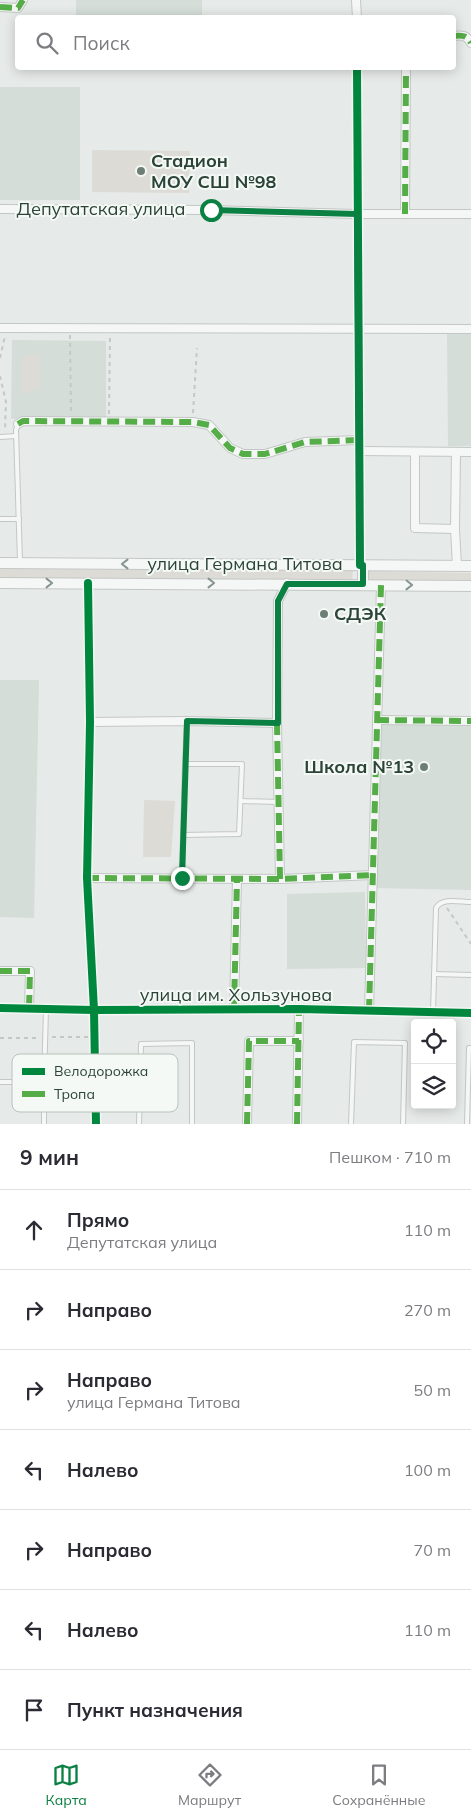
<!DOCTYPE html>
<html lang="ru">
<head>
<meta charset="utf-8">
<style>
	body { margin:0; font-family:Mulish,sans-serif; background:#f2f2f3; color:#2b2b33 }
	.controls { position:absolute; right:15px; bottom:15px; display:grid; overflow:hidden; border-radius:5px; box-shadow:0 2px 12px #0003 }
	.controls button { width:45px; height:45px; display:grid; place-items:center; padding:0; border:0; border-bottom:1px solid #e1e1e2; background:#fff; color:#2b2b33; font:25px sans-serif }
	.stop { position:absolute; width:15px; height:15px; margin:-11px; border:4px solid #0b8043; border-radius:50%; background:#fff }
	.stop.end { background:#0b8043; border-color:#fff; box-shadow:0 1px 5px #0008 }
	.list { margin:0; padding:0; list-style:none }
	h2 { display:flex; justify-content:space-between; align-items:center; height:65px; margin:0; padding:0 20px; font-size:21px }
	h2 small { font-size:16px; font-weight:400; color:#7c7c81 }
	.list li { display:grid; grid-template-columns:32px 1fr auto; gap:15px; align-items:center; box-sizing:border-box; height:80px; padding:0 20px; border-top:1px solid #e1e1e2 }
	.list b { display:block; font-size:19px; white-space:nowrap }
	.list p { margin:0; font-size:16px; white-space:nowrap; color:#7c7c81 }
	.list em { font-size:16px; font-style:normal; color:#7c7c81 }
	.icon { flex:none; width:28px; height:28px; fill:none; stroke:currentColor; stroke-width:2; stroke-linecap:round; stroke-linejoin:round }
	.map { position:relative; flex:none; width:471px; height:1124px; overflow:hidden }
	.search { position:absolute; background:#fff; box-shadow:0 2px 12px #0003; left:15px; right:15px; top:15px; height:55px; display:flex; align-items:center; gap:12px; box-sizing:border-box; padding:0 18px; border-radius:5px; color:#7c7c81; font-size:19px }
	.sheet { height:625px; background:#fff }
	nav { display:flex; justify-content:space-around; align-items:center; box-sizing:border-box; height:70px; border-top:1px solid #e1e1e2; background:#fff; font-size:14px; color:#7c7c81 }
	nav a { display:grid; justify-items:center; gap:2px }
	nav .on { color:#0b8043 }
	.map>svg:first-child { display:block }
	.built { fill:#d4ddd8 }
	.green { fill:#dddbd5 }
	.lines { fill:none; stroke-linecap:round; stroke-linejoin:round }
	.service-casing { stroke:#c3c7c5; stroke-width:6 }
	.minor-casing { stroke:#c3c7c5; stroke-width:10 }
	.tertiary-casing { stroke:#c3c7c5; stroke-width:12 }
	.path { stroke:#c4c9c7; stroke-width:2; stroke-dasharray:4 4; stroke-linecap:butt }
	.service { stroke:#f5f7f6; stroke-width:4 }
	.minor { stroke:#f5f7f6; stroke-width:8 }
	.tertiary { stroke:#f5f7f6; stroke-width:10 }
	.quiet { stroke:#54ad46; stroke-width:6; stroke-dasharray:12 6; stroke-linecap:butt }
	.cycleway-casing { stroke:#f4f9f6; stroke-width:11 }
	.cycleway { stroke:#00873e; stroke-width:8 }
	.oneway { stroke:#86958e }
	.route { stroke:#0b8043; stroke-width:6 }
	.poi-dot { fill:#6d7e76; stroke:#f4f9f6; stroke-width:2 }
	.labels { text-anchor:middle; stroke-width:4; stroke-linejoin:round; paint-order:stroke }
	.poi-label { font-size:18px; font-weight:bold; fill:#2c4438; stroke:#f4f9f6; text-anchor:start }
	.street-label { font-size:18px; fill:#2c4438; stroke:#f4f9f6 }
	.key { fill:#f4f9f6; stroke:#b8c3bd; stroke-width:1 }
	.key-label { font-size:14px; fill:#2c4438 }
</style>
</head>
<body>
<div class="map">
<svg width="471" height="1124" viewBox="0 0 471 1124">
	<rect width="100%" height="100%" fill="#e6eae8"/>
	<!-- built -->
	<g class="built">
		<rect x="76" y="0" width="126" height="17"/>
		<rect x="0" y="87" width="80" height="113"/>
		<path d="M447,333h24v113h-23z"/>
		<path d="M12,340l94,1v78h-95z"/>
		<path d="M0,680h39l-5,238 -34,-1z"/>
		<path d="M377,722l94,2v166l-96,-2z"/>
		<path d="M365,892l1,76 -79,1v-75z"/>
	</g>
	<!-- green -->
	<g class="green">
		<path d="M92,150l98,1 -1,42 -97,-1z"/>
		<path d="M38,354l3,35 -19,5 -1,-38z"/>
		<path d="M0,569l353,1 -1,11 -352,-2z"/>
		<path d="M367,571l104,2v9l-105,-1z"/>
		<path d="M144,800l31,1 -4,56h-28z"/>
	</g>
	<g class="lines">
		<defs>
			<g id="service">
				<path d="M18,424l-2,6 4,132"/>
				<path d="M0,437l16,-1"/>
				<path d="M0,519h19"/>
				<path d="M241,801l37,1"/>
				<path d="M183,835l2,-71"/>
				<path d="M182,878l1,-43 56,-1 3,-70h-57l2,-42"/>
				<path d="M434,974l37,1"/>
				<path d="M433,1012l3,-104c6,-11 24,-6 35,-6"/>
				<path d="M0,1082h44l2,-73"/>
				<path d="M44,1124v-42"/>
				<path d="M139,1124l2,-80 51,-1v81"/>
				<path d="M351,1124l3,-82 51,1 -2,81"/>
				<path d="M467,1124l2,-76h2"/>
			</g>
			<g id="minor">
				<path d="M356,0l1,18"/>
				<path d="M0,7l18,1 5,-8"/>
				<path d="M454,36c8,-1 13,-1 17,7"/>
				<path d="M357,68l3,497"/>
				<path d="M0,209l211,1 146,4h114"/>
				<path d="M405,214l1,-146"/>
				<path d="M0,328l471,1"/>
				<path d="M18,424l5,-3 170,1 16,3 21,23 13,6h22l40,-12 54,-2"/>
				<path d="M359,451l112,1"/>
				<path d="M415,452v76l40,1 1,-77"/>
				<path d="M455,529l2,37"/>
				<path d="M88,583l2,139 -3,156 7,132 2,114"/>
				<path d="M377,720l94,1"/>
				<path d="M90,722l97,-1 90,2"/>
				<path d="M87,878l193,1 93,-4"/>
				<path d="M280,879l-3,-156 1,-122 9,-18"/>
				<path d="M0,971h30l-1,38"/>
				<path d="M0,1008l94,2 205,-1 172,4"/>
				<path d="M234,1009l3,-130"/>
				<path d="M369,1011l12,-426"/>
				<path d="M247,1124l2,-83h50"/>
				<path d="M297,1124l2,-115"/>
			</g>
			<g id="tertiary">
				<path d="M0,563l471,3"/>
				<path d="M0,583l471,3"/>
				<path d="M363,585v-20"/>
			</g>
		</defs>
		<!-- service casing -->
		<use href="#service" class="service-casing"/>
		<!-- minor casing -->
		<use href="#minor" class="minor-casing"/>
		<!-- tertiary casing -->
		<use href="#tertiary" class="tertiary-casing"/>
		<!-- path -->
		<g class="path">
			<path d="M70,335l1,78"/>
			<path d="M0,358l5,-22"/>
			<path d="M0,376l6,26 -1,28"/>
			<path d="M193,413l4,-65"/>
			<path d="M109,414l1,-78"/>
			<path d="M447,908l24,36"/>
			<path d="M52,1037h36"/>
			<path d="M0,1038h40"/>
		</g>
		<!-- service -->
		<use href="#service" class="service"/>
		<!-- minor -->
		<use href="#minor" class="minor"/>
		<!-- tertiary -->
		<use href="#tertiary" class="tertiary"/>
		<!-- quiet -->
		<g class="quiet">
			<path d="M0,7l18,1 5,-8"/>
			<path d="M454,36c8,-1 13,-1 17,7"/>
			<path d="M405,214l1,-146"/>
			<path d="M18,424l5,-3 170,1 16,3 21,23 13,6h22l40,-12 54,-2"/>
			<path d="M377,720l94,1"/>
			<path d="M277,723l3,156"/>
			<path d="M87,878l193,1 93,-4"/>
			<path d="M0,971h30l-1,38"/>
			<path d="M234,1009l3,-130"/>
			<path d="M369,1011l12,-426"/>
			<path d="M247,1124l2,-83h50"/>
			<path d="M297,1124l2,-115"/>
		</g>
		<defs>
			<g id="cycleway">
				<path d="M357,68l3,497"/>
				<path d="M88,583l2,139 -3,156 7,132 2,114"/>
				<path d="M0,1008l94,2 205,-1 172,4"/>
			</g>
		</defs>
		<!-- cycleway casing -->
		<use href="#cycleway" class="cycleway-casing"/>
		<!-- cycleway -->
		<use href="#cycleway" class="cycleway"/>
	</g>
	<!-- one-way arrows -->
	<defs><path id="oneway-chevron" d="M-2-3.5L2.5 0L-2 3.5" fill="none" stroke-width="1.6" stroke-linecap="round" stroke-linejoin="round" transform="scale(1.25)"/></defs>
	<g class="oneway">
		<use href="#oneway-chevron" transform="translate(125 564) rotate(-180)"/>
		<use href="#oneway-chevron" transform="translate(49 583)"/>
		<use href="#oneway-chevron" transform="translate(211 583)"/>
		<use href="#oneway-chevron" transform="translate(409 585) rotate(1)"/>
	</g>
	<g class="lines">
		<!-- route -->
		<path class="route" d="M182,878l5,-157 91,2v-122l9,-17h76v-19h-3l-3,-351 -146,-4"/>
	</g>
	<!-- markers -->
	<g class="poi-dot">
		<circle cx="141" cy="171" r="5"/>
		<circle cx="324" cy="614" r="5"/>
		<circle cx="424" cy="767" r="5"/>
	</g>
	<g class="labels">
		<!-- poi labels -->
		<g class="poi-label">
			<text x="151" y="167">Стадион<tspan x="151" dy="21">МОУ СШ №98</tspan></text>
			<text x="334" y="620">СДЭК</text>
			<text x="414" y="773" text-anchor="end">Школа №13</text>
		</g>
		<!-- street labels -->
		<g class="street-label">
			<text x="101" y="215">Депутатская улица</text>
			<text x="245" y="570">улица Германа Титова</text>
			<text x="236" y="1001">улица им. Хользунова</text>
		</g>
	</g>
	<!-- legend -->
	<rect x="12" y="1054" width="166" height="58" rx="8" class="key"/>
	<rect x="22" y="1068" width="23" height="7" fill="#00873e"/>
	<rect x="22" y="1091" width="23" height="6" fill="#54ad46"/>
	<g class="key-label">
		<text x="54" y="1076">Велодорожка</text>
		<text x="54" y="1099">Тропа</text>
	</g>
</svg>
<div class="controls">
<button><svg class="icon" aria-label="locate" viewBox="0 0 24 24"><circle cx="12" cy="12" r="6"/><path d="M12 2v4M12 18v4M2 12h4M18 12h4"/></svg></button>
<button><svg class="icon" aria-label="layers" viewBox="0 0 24 24"><path d="M12 4l9 5-9 5-9-5zM3 14l9 5 9-5"/></svg></button>
</div>
<div class="stop" style="left:211px;top:210px"></div>
<div class="stop end" style="left:182px;top:878px"></div>
<div class="search"><svg class="icon" aria-label="search" viewBox="0 0 24 24"><circle cx="10" cy="10" r="6"/><path d="M15 15l6 6"/></svg>Поиск</div>
</div>
<section class="sheet">
<h2>9 мин<small>Пешком · 710 m</small></h2>
<ul class="list">
<li><svg class="icon" aria-label="ahead" viewBox="0 0 24 24"><path d="M12 20V5M6 11l6-6 6 6"/></svg><div><b>Прямо</b><p>Депутатская улица</p></div><em>110 m</em></li>
<li><svg class="icon" aria-label="right" viewBox="0 0 24 24"><path d="M7 20v-9h11M14 6l5 5-5 5"/></svg><div><b>Направо</b></div><em>270 m</em></li>
<li><svg class="icon" aria-label="right" viewBox="0 0 24 24"><path d="M7 20v-9h11M14 6l5 5-5 5"/></svg><div><b>Направо</b><p>улица Германа Титова</p></div><em>50 m</em></li>
<li><svg class="icon" aria-label="left" viewBox="0 0 24 24"><path d="M17 20v-9H6M10 6l-5 5 5 5"/></svg><div><b>Налево</b></div><em>100 m</em></li>
<li><svg class="icon" aria-label="right" viewBox="0 0 24 24"><path d="M7 20v-9h11M14 6l5 5-5 5"/></svg><div><b>Направо</b></div><em>70 m</em></li>
<li><svg class="icon" aria-label="left" viewBox="0 0 24 24"><path d="M17 20v-9H6M10 6l-5 5 5 5"/></svg><div><b>Налево</b></div><em>110 m</em></li>
<li><svg class="icon" aria-label="arrive" viewBox="0 0 24 24"><path d="M6 21V4h12l-3 4 3 4H6"/></svg><div><b>Пункт назначения</b></div></li>
</ul>
</section>
<nav>
<a class="on"><svg class="icon" aria-label="map" viewBox="0 0 24 24"><path d="M3 6l6-2 6 2 6-2v14l-6 2-6-2-6 2zM9 4v14M15 6v14"/></svg>Карта</a>
<a><svg class="icon" aria-label="directions" viewBox="0 0 24 24"><path d="M12 3l9 9-9 9-9-9zM9 14v-3h6M13 9l2 2-2 2"/></svg>Маршрут</a>
<a><svg class="icon" aria-label="saved" viewBox="0 0 24 24"><path d="M7 4h10v16l-5-4-5 4z"/></svg>Сохранённые</a>
</nav>
</body>
</html>
